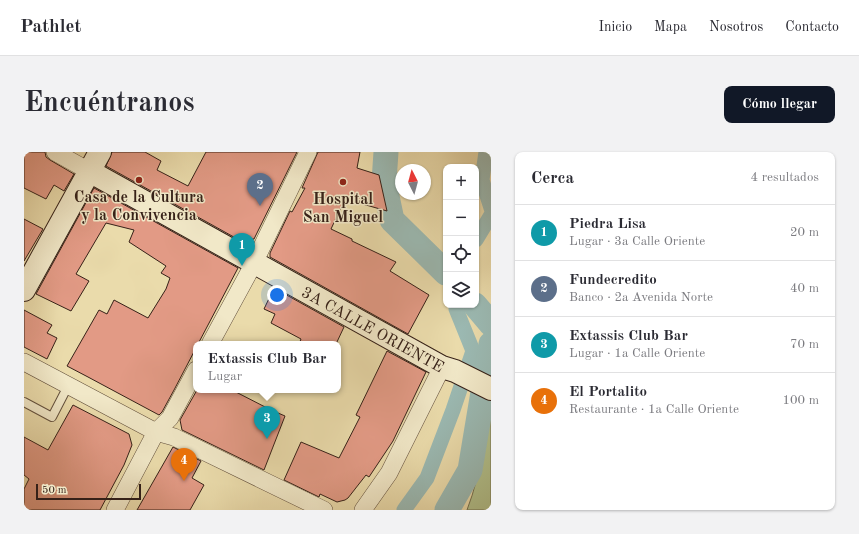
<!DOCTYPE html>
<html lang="es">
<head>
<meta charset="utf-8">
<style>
	body { margin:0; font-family:"Old Standard TT",serif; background:#f2f2f3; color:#2b2b33 }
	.controls { position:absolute; right:12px; top:12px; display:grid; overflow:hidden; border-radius:8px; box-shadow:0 1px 3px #0004 }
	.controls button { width:36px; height:36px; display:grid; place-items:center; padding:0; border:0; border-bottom:1px solid #e1e1e2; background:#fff; color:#2b2b33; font:20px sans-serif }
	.compass { position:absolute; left:371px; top:12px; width:36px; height:36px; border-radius:50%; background:#fff; box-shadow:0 1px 3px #0004; rotate:354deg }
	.scale { position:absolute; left:12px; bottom:10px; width:105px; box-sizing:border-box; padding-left:4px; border:2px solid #362118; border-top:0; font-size:11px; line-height:14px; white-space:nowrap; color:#362118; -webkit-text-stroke:3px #f1e8c8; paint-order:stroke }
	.you { position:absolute; left:253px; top:143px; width:14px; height:14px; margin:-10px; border:3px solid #fff; border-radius:50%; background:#1a73e8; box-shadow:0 0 0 6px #1a73e833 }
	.badge { display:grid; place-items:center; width:26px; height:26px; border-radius:50%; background:#111827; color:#fff; font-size:13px; font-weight:700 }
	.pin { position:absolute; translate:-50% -33px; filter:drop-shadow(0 1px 2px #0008) }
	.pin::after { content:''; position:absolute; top:21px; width:14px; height:12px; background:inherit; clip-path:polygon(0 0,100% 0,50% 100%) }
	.popup { position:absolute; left:169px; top:189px; width:148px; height:52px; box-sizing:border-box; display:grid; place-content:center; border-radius:8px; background:#fff; filter:drop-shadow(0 1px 3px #0005); font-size:13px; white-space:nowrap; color:#7c7c81 }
	.popup b { font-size:15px; color:#2b2b33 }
	.popup::after { content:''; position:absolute; left:50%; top:100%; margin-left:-8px; border:8px solid transparent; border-top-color:#fff }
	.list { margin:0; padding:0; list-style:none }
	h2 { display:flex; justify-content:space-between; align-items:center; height:52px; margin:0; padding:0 16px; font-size:17px }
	h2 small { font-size:13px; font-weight:400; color:#7c7c81 }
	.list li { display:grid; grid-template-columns:26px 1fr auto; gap:12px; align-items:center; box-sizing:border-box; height:56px; padding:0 16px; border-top:1px solid #e1e1e2 }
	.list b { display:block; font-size:15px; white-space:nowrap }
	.list p { margin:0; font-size:13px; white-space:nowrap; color:#7c7c81 }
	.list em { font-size:13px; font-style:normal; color:#7c7c81 }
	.icon { flex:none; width:22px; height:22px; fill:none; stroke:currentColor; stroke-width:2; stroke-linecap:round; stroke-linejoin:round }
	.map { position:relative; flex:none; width:467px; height:358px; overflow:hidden; border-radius:8px }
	header { display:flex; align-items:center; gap:24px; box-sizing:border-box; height:56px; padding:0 20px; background:#fff; border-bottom:1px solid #e1e1e2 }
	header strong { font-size:19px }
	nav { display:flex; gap:22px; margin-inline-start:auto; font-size:14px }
	.intro { display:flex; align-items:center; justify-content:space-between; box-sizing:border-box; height:96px; padding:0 24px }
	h1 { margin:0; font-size:28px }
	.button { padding:10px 18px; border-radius:8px; background:#111827; color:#fff; font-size:14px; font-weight:700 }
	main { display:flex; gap:24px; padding:0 24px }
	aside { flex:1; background:#fff; border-radius:8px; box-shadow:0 1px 3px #0004 }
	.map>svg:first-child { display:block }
	.green { fill:#b2c18d; stroke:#747152 }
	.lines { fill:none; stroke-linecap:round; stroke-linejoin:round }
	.canal { stroke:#9bb9b2; stroke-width:15 }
	.river { stroke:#9bb9b2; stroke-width:25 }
	.building { fill:#e29a85; stroke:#362118 }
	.service-casing { stroke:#63503d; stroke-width:10 }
	.minor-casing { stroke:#63503d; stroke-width:18 }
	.secondary-casing { stroke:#362118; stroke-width:24 }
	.service { stroke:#f1e8c8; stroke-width:8 }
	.minor { stroke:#f1e8c8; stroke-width:17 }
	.secondary { stroke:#f1e8c8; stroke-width:22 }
	.poi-dot { fill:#8f2418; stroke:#f1e8c8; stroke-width:1.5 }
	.labels { text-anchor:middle; stroke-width:3; stroke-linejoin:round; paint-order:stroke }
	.poi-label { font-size:16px; font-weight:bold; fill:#362118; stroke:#f1e8c8 }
	.street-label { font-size:16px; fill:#362118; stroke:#f1e8c8 }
</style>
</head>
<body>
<header>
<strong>Pathlet</strong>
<nav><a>Inicio</a><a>Mapa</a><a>Nosotros</a><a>Contacto</a></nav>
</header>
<div class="intro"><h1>Encuéntranos</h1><a class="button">Cómo llegar</a></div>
<main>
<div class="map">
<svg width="467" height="358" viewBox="0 0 467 358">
	<rect width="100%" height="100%" fill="#eadbab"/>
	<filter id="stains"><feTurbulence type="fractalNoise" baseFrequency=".005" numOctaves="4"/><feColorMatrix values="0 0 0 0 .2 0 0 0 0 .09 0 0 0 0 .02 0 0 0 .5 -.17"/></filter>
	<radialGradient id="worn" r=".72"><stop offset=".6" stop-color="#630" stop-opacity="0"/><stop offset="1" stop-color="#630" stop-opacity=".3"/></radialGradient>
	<!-- green -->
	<path class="green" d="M467,233v125h-24c15,-39 20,-83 24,-125z"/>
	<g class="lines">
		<!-- canal -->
		<g class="canal">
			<path d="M462,0l-4,28 9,28"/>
			<path d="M452,88l15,-25"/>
			<path d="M380,358l23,-32 26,-68 20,-59 -17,-42 1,-4"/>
		</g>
		<!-- river -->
		<g class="river">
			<path d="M362,0l-2,30 8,38 54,53"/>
			<path d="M451,153l16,19"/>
			<path d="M423,358l23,-40 21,-126"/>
		</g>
	</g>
	<!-- building -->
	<g class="building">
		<path d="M0,0h21l1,5 4,3 24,14 -10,17 -10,-6 -8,14 -22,-11z"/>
		<path d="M88,0h33l16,9 -4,9 31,16 18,-34h91l-43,87 -13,2 -135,-75z"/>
		<path d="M294,0h42l-3,16 22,7 8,36 -42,-12 -14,30 21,10v2l44,21 -6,9 39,24 -21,39 -138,-77v-4l20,-42 2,1 13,-24h-3z"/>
		<path d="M70,36l144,80 -40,76h-2v4l-22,42 -12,22 -3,3 -71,-38 -21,-11 32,-56 8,4 7,-14 34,18 18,-29 4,-11 -9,-5 5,-7 -37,-24 5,-12 -28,-7 -30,51 13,7 -18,30 -35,-17z"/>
		<path d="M0,67l19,10 -19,32z"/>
		<path d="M250,136l70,39 -8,17h-37l2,-5 -30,-16 4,-9 -11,-5z"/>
		<path d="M0,158l28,15 -5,8 10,5 -10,21 -23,-12z"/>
		<path d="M363,199l39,21 -33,69 -24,36 -3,-2 -18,23 -3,2 -8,2 -17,-8 -1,3 -35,-17 17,-38 38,16 21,-41 -4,-2z"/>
		<path d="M173,238h35l39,20 14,6 -21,54 -82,-40 -2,-10z"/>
		<path d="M49,253l56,29 3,11 -8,20 -24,45h-76v-21l5,-10 -5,-4v-38l24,13z"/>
		<path d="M149,295l28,14 -9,17 12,7 -14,25h-53z"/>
	</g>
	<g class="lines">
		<defs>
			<path id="service" d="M0,250l28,15 16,-31"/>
			<g id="minor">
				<path d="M31,0l34,19"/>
				<path d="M186,192l44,-81 54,-111"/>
				<path d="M0,210l132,70 18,5 150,73"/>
				<path d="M91,358l41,-78 14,-14 26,-48"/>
				<path d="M339,358l26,-37 53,-106"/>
			</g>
			<g id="secondary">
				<path id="s1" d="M65,19l353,196 13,4 36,18"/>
				<path d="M0,138l76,-138"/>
			</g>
		</defs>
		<!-- service casing -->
		<use href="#service" class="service-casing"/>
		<!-- minor casing -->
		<use href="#minor" class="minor-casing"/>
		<!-- secondary casing -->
		<use href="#secondary" class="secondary-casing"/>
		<!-- service -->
		<use href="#service" class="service"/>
		<!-- minor -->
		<use href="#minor" class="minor"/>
		<!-- secondary -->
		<use href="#secondary" class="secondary"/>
	</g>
	<!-- markers -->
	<g class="poi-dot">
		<circle cx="115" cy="28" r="4"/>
		<circle cx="319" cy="30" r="4"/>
	</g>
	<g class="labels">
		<!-- poi labels -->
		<g class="poi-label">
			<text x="115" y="50">Casa de la Cultura<tspan x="115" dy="18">y la Convivencia</tspan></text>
			<text x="319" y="52">Hospital<tspan x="319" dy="18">San Miguel</tspan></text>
		</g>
		<!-- street labels -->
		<g class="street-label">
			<text dy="6" stroke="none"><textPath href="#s1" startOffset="325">3A CALLE ORIENTE</textPath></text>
		</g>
	</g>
	<rect width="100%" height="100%" filter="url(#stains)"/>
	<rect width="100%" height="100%" fill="url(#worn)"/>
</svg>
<div class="controls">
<button>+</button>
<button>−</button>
<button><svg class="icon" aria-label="locate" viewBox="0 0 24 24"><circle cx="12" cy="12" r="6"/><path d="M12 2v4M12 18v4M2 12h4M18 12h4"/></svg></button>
<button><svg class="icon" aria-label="layers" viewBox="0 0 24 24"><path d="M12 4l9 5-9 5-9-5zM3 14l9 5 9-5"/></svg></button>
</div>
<svg class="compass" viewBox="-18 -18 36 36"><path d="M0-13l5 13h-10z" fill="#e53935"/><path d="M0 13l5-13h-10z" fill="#7c7c81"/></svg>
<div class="scale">50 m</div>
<div class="you"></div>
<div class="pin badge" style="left:218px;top:114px;background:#0f9aa8">1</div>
<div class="pin badge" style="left:236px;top:54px;background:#5c6f8a">2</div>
<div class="pin badge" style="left:243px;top:287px;background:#0f9aa8">3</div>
<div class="popup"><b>Extassis Club Bar</b>Lugar</div>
<div class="pin badge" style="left:160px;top:329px;background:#e8710a">4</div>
</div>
<aside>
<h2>Cerca<small>4 resultados</small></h2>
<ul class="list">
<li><span class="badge" style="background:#0f9aa8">1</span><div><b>Piedra Lisa</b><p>Lugar · 3a Calle Oriente</p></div><em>20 m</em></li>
<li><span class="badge" style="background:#5c6f8a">2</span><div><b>Fundecredito</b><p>Banco · 2a Avenida Norte</p></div><em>40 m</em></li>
<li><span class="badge" style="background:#0f9aa8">3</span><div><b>Extassis Club Bar</b><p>Lugar · 1a Calle Oriente</p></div><em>70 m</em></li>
<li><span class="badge" style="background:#e8710a">4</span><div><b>El Portalito</b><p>Restaurante · 1a Calle Oriente</p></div><em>100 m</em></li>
</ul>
</aside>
</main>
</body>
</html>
